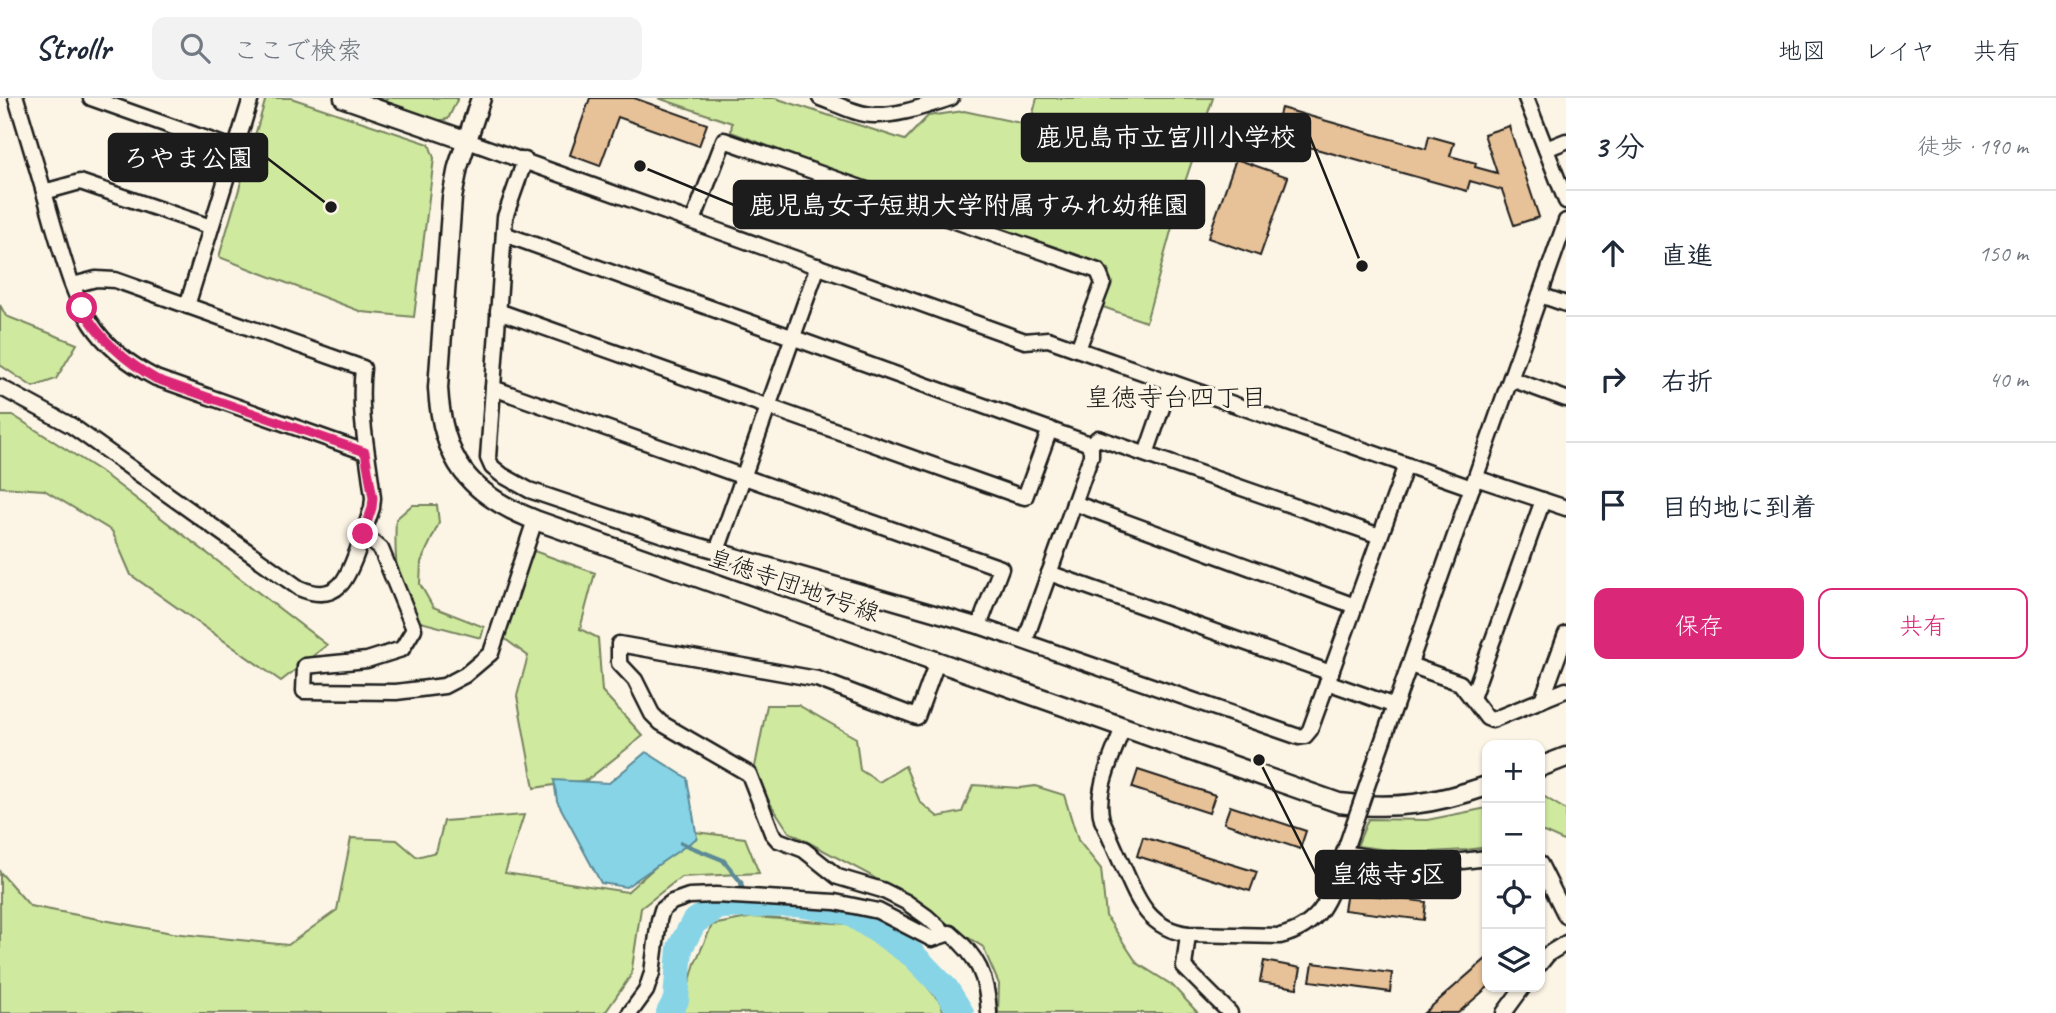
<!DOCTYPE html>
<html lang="ja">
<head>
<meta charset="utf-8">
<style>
	body { margin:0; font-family:Caveat,"Klee One",sans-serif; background:#f2f2f3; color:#1f2937 }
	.controls { position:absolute; right:21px; bottom:21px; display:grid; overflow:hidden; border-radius:14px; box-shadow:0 2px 5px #0004 }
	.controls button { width:63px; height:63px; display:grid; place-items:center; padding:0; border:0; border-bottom:2px solid #e0e1e3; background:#fff; color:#1f2937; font:35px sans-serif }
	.stop { position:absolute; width:21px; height:21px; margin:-16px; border:5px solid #db2777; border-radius:50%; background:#fff }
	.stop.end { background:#db2777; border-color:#fff; box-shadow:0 2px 7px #0008 }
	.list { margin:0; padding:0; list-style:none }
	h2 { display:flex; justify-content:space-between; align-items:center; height:91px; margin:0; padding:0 28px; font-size:30px }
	h2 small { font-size:23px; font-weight:400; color:#747a83 }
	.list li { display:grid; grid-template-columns:46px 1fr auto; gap:21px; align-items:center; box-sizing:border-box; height:126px; padding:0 28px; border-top:2px solid #e0e1e3 }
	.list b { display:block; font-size:26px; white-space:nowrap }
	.list em { font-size:23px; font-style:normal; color:#747a83 }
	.actions { display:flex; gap:14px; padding:21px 28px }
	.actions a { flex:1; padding:16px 0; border:2px solid #db2777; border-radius:14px; text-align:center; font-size:24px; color:#db2777 }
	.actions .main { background:#db2777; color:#fff }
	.icon { flex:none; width:38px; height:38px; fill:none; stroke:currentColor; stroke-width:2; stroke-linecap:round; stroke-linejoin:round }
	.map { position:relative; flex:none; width:1566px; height:915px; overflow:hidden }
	header { display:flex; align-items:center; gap:42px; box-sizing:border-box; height:98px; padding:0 35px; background:#fff; border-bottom:2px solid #e0e1e3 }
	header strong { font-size:33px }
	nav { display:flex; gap:38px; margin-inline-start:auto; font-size:24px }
	.search { width:490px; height:63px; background:#f2f2f3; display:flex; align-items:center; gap:18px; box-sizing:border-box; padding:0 24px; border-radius:14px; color:#747a83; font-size:26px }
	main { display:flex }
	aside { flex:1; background:#fff }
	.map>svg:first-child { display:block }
	.green { fill:#cfe99f; stroke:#76825e; stroke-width:2 }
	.water { fill:#87d4e7; stroke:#5c8a96; stroke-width:2 }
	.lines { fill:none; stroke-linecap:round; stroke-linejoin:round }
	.stream { stroke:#5c8a96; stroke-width:4.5 }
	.river { stroke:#87d4e7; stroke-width:26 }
	.building { fill:#e7c197; stroke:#1c1c1c; stroke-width:2 }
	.minor-casing { stroke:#1c1c1c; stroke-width:19 }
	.tertiary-casing { stroke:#1c1c1c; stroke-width:23 }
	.minor { stroke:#fcf5e5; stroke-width:14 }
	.tertiary { stroke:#fcf5e5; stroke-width:18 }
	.minor-bridge-casing { stroke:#1c1c1c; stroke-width:19; stroke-linecap:butt }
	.minor-bridge { stroke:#fcf5e5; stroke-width:14 }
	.route { stroke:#db2777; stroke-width:9 }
	.labels { text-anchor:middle; stroke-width:6; stroke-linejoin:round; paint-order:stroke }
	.street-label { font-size:24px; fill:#1c1c1c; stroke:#fcf5e5 }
	.neighbourhood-label { font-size:26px; fill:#1c1c1c; stroke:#fcf5e5 }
	.leader { fill:none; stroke:#1c1c1c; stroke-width:2.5 }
	.callout-dot { fill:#1c1c1c; stroke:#fcf5e5; stroke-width:2.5 }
	.callout { fill:#1c1c1c; stroke:#1c1c1c; stroke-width:2.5 }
	.callout-label { font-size:26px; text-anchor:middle; font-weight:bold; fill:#fff }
</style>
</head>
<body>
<header>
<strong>Strollr</strong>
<div class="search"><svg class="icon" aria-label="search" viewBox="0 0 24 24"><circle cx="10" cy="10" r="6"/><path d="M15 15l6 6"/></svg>ここで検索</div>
<nav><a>地図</a><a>レイヤ</a><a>共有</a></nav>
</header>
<main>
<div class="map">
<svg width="1566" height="915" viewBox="0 0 1566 915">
	<rect width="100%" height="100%" fill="#fcf5e5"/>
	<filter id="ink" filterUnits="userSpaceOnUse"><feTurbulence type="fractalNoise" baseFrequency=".0143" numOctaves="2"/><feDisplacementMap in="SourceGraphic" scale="14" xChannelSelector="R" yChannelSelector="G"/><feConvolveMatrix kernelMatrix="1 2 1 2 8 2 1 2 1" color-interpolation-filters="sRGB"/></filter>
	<g filter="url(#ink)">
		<!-- green -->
		<g class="green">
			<path d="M266,0h25l138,46 5,14 -20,159 -52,-5 -143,-55z"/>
			<path d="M377,0h81l-10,21 -18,3z"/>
			<path d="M658,0h117l130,42 23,-24 36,-5 66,14 7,-27h176l-31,93 -36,131 -43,-15 6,-38 -113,-38 -265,-99 1,-9z"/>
			<path d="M0,207l6,11 71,28 -21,35 -23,8 -33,-22z"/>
			<path d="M0,318h14l86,55 227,174 -46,36 -150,-106 -19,-44 -68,-41 -44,-3z"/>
			<path d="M412,407h25l2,18 -18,39 -1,22 13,23 51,20 -3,11 -68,-18c-17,-40 -19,-58 -17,-101z"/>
			<path d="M534,453l61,22 -15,56 18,9 4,53 41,45 -56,44 -53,8 -17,-92 11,-40 -27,-20z"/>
			<path d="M767,607h31l58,33 4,32 19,12 26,-16 15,36 18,15 24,-5 11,-27 47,3 15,-2 29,9 14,45 23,29 5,47 31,47 35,22 26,28h-200l1,-29 -16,-37 -113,-72 -81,-43 -36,-55z"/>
			<path d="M1540,696l26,16v32l-22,-10 -4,1z"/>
			<path d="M1487,710v39l-21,3 -53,3 -56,-7 11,-27 59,1z"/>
			<path d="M524,717l-19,58 122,19 68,-60 50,6 14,35 -78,4 -40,31 -10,67 -24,35 -4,3h-603v-141l30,34 142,27 116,12 49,-35 14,-72 46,2 20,17 19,-5 8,-31z"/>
			<path d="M753,819l94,7 61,39 32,39 4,11h-263l14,-50 17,-38z"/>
		</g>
		<!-- water -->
		<path class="water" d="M646,654l41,26 10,60 -71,49 -25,-4 -44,-82 -3,-21 55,3z"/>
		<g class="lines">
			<!-- stream -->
			<path class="stream" d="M681,745l42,17 18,22 4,23"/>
			<!-- river -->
			<path class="river" d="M669,915l7,-13 4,-52 14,-26 25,-16 77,-2 52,8 35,22 30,21 33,34 15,24"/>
		</g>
		<!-- building -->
		<g class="building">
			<path d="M590,0h44l73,26 -8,22 -81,-29 -18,49 -30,-11z"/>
			<path d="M1281,10l145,41 3,-13 25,7 -4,13 26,7 -1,4 22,6 -13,-39 25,-8 30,91 -25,8 -12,-35 -32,-9 -3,10 -194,-54z"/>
			<path d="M1236,61l52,18 -28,79 -52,-18z"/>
			<path d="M1138,672l77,25 -6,18 -77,-25z"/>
			<path d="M1230,708l76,25 -6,18 -76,-26z"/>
			<path d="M1143,739l114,35 -7,19 -113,-35z"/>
			<path d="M1347,794l79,10 -2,18 -80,-10z"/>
			<path d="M1487,860l1,29 -30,26h-34z"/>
			<path d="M1264,863l37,7 -4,20 -37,-6z"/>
			<path d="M1313,865l79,10 -2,19 -80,-11z"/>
		</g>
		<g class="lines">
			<defs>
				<g id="minor">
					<path d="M16,0c13,43 26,86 38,129 10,33 18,67 37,96 15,24 40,42 65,55l209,74"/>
					<path d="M91,0l144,51"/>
					<path d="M820,0c17,6 37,17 54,17 26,1 53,-10 77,-17"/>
					<path d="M1526,0l40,103"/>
					<path d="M465,42l560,201 23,-2 424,149"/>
					<path d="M1546,51l20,-8"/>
					<path d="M525,62l-20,57 -17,241 4,9 10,8 27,15 140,47 310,89 320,111 6,-1 5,-6 96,-265"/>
					<path d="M44,94l36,-10 131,45"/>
					<path d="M693,123l31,-81 374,131 5,12 -25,66"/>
					<path d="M504,136l583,209 4,6v7l-66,185"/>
					<path d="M1540,197l26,9"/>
					<path d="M187,208l64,-208"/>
					<path d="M498,213l519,184 8,2 25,-68"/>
					<path d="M1511,281l55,20"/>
					<path d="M0,289l72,39 227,162c14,6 29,9 41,-3 12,-11 26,-60 32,-77l1,-10c-5,-46 -15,-84 -10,-130l-248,-88 -19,-1 -23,6"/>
					<path d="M493,290l508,180 -22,58"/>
					<path d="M1089,348l9,-8 282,98"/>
					<path d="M1146,356l25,-72"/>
					<path d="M1476,380l90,30"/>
					<path d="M1074,405l281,103"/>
					<path d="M363,436l18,15 33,80 -12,20 -35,11 -62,6 -1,25 92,1 48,-6 21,-11 26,-22 44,-133"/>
					<path d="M717,453l101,-285"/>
					<path d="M1049,475l282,100"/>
					<path d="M937,564l-20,55 -100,-38 -198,-35v19l16,17 17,34 9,9 88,51 23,59 6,7 26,10 34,27 44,13 24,12 21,15 19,17"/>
					<path d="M1410,567l50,18 27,35 5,2 74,-30"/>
					<path d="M1327,584l68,24"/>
					<path d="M1472,600l71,-198"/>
					<path d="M1542,602l24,-66"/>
					<path d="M1123,629c-10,29 -29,63 -21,93 8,17 15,34 23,51 14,32 25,58 63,63l92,2c49,-12 52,-50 67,-92"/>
					<path d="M1378,656l188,-533"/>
					<path d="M1344,755l63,11 39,-1 41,-5"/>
					<path d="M1540,766l26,52"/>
					<path d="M1188,836l-4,33 46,46"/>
					<path d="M1540,866l8,-10 18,-11"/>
					<path d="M630,915l16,-22 6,-18 7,-53 3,-10 10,-8 17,-6 27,-1 119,7 43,9 54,28 18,-6c28,23 37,44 39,80"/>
					<path d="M1504,915l19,-26"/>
				</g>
				<g id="tertiary">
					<path d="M344,0l121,42"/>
					<path d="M481,0l-23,69 -6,31 -14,190c4,71 30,106 97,132l804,283c56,7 95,1 148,-17"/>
					<path d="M1540,669l26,-10"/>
				</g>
			</defs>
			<!-- minor casing -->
			<use href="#minor" class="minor-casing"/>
			<!-- tertiary casing -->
			<use href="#tertiary" class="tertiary-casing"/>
			<!-- minor -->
			<use href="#minor" class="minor"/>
			<!-- tertiary -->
			<use href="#tertiary" class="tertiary"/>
			<defs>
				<path id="minor-bridge" d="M1347,746l31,-90"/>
			</defs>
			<!-- minor-bridge casing -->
			<use href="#minor-bridge" class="minor-bridge-casing"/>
			<!-- minor-bridge -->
			<use href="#minor-bridge" class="minor-bridge"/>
		</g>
	</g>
	<g class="lines" filter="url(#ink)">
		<!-- route -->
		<path class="route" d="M82,210c18,31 42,53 74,71l209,73 8,46 -1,10 -9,26"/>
	</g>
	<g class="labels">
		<!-- street labels -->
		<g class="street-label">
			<text transform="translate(794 487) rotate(19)" y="8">皇徳寺団地1号線</text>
		</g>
		<!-- neighbourhood labels -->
		<g class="neighbourhood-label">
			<text x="1176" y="308">皇徳寺台四丁目</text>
		</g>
	</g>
	<!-- callouts -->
	<path class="leader" d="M1362 168L1310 39M331 109L267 60M640 68L734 107M1259 662L1316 776"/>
	<g class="callout-dot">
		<circle cx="1362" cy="168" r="7"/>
		<circle cx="331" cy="109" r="7"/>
		<circle cx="640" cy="68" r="7"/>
		<circle cx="1259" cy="662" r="7"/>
	</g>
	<g class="callout">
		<rect x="1022" y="16" width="288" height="47" rx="7"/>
		<rect x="109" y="36" width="158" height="47" rx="7"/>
		<rect x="734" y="83" width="470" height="47" rx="7"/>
		<rect x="1316" y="753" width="144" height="47" rx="7"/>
	</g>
	<g class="callout-label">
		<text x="1166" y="48">鹿児島市立宮川小学校</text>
		<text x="188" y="69">ろやま公園</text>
		<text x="969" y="116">鹿児島女子短期大学附属すみれ幼稚園</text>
		<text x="1388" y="785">皇徳寺5区</text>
	</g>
</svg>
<div class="controls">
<button>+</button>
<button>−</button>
<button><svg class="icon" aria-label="locate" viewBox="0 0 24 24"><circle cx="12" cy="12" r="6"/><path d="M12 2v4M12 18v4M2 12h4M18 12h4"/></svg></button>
<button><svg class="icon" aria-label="layers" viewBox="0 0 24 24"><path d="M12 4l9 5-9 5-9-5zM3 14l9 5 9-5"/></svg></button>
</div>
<div class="stop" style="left:82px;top:210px"></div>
<div class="stop end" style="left:363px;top:436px"></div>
</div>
<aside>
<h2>3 分<small>徒歩 · 190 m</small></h2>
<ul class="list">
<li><svg class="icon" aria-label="ahead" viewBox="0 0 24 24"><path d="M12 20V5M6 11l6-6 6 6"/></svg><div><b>直進</b></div><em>150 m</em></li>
<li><svg class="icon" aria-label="right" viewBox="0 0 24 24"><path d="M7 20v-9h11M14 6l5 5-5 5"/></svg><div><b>右折</b></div><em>40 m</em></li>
<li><svg class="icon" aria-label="arrive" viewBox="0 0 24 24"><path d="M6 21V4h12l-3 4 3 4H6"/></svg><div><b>目的地に到着</b></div></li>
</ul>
<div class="actions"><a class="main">保存</a><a>共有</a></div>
</aside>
</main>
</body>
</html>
